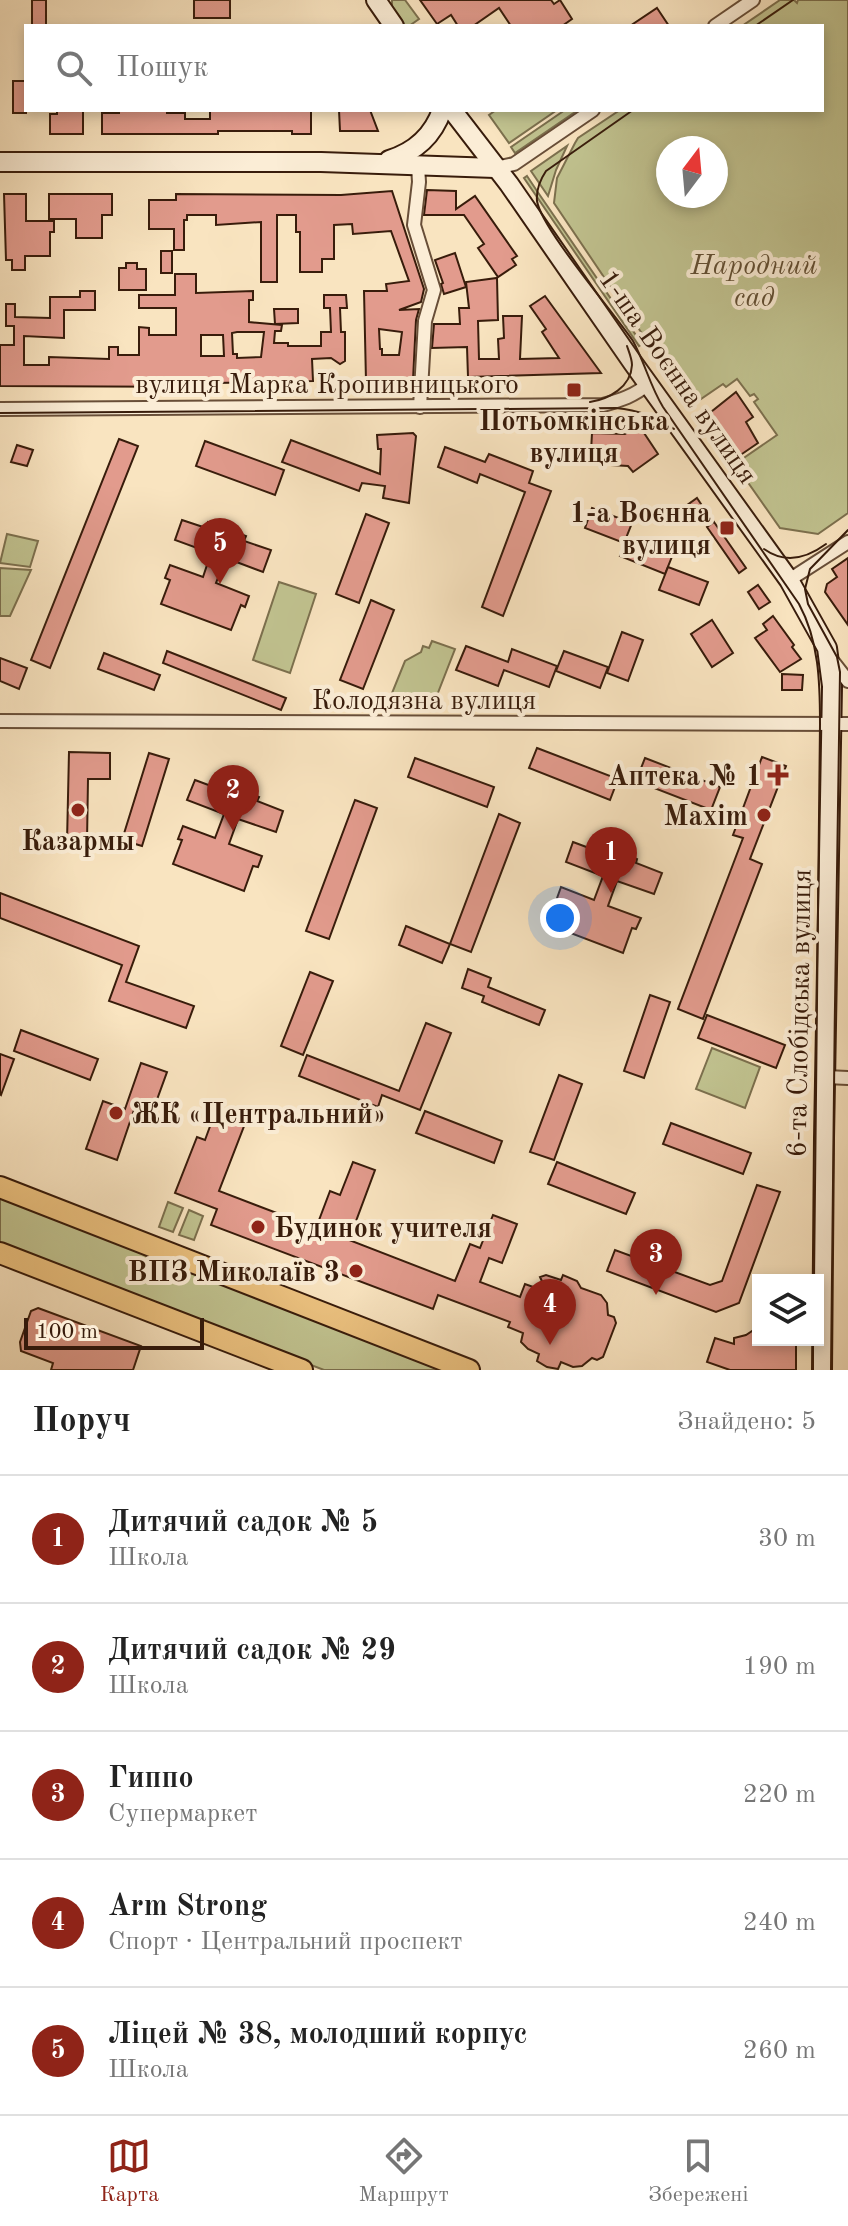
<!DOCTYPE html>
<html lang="uk">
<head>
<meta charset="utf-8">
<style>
	body { margin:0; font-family:"Old Standard TT",serif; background:#f2f2f2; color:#222 }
	.controls { position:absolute; right:24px; bottom:24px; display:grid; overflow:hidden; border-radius:0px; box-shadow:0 4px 12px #0003 }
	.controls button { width:72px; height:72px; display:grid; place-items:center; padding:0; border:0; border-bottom:2px solid #e0e0e0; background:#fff; color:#222; font:40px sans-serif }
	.compass { position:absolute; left:656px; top:136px; width:72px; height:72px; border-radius:50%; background:#fff; box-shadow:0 4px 12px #0003; rotate:16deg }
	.scale { position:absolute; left:24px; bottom:20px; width:180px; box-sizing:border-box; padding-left:8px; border:4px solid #381c0b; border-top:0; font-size:22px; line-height:28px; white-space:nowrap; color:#381c0b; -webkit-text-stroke:6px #fbedd6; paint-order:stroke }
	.you { position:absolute; left:560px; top:918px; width:28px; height:28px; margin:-20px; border:6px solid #fff; border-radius:50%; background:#1a73e8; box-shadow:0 0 0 12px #1a73e833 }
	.badge { display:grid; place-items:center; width:52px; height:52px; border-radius:50%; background:#8f2418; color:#fff; font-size:26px; font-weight:700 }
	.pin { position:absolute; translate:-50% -66px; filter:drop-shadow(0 2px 4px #0008) }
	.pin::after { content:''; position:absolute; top:42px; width:28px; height:24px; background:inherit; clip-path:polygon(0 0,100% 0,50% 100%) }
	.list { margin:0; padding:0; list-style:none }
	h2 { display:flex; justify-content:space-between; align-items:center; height:104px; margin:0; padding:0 32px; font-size:34px }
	h2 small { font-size:26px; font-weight:400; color:#767676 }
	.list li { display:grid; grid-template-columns:52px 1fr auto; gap:24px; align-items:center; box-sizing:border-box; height:128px; padding:0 32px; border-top:2px solid #e0e0e0 }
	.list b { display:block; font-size:30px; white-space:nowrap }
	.list p { margin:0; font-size:26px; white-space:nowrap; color:#767676 }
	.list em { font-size:26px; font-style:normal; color:#767676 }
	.icon { flex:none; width:44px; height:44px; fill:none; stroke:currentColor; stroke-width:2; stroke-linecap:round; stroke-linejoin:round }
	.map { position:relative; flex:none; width:848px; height:1370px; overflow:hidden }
	.search { position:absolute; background:#fff; box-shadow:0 4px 12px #0003; left:24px; right:24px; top:24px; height:88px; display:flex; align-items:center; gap:20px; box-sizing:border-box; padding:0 28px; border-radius:0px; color:#767676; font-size:30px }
	.sheet { height:744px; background:#fff }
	nav { display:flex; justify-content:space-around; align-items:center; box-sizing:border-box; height:112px; border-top:2px solid #e0e0e0; background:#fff; font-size:22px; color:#767676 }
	nav a { display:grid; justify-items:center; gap:4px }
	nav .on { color:#8f2418 }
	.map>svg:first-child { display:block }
	.green { fill:#c1c390; stroke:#7c704e; stroke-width:2; fill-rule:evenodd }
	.building { fill:#e29b8d; stroke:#381c0b; stroke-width:2; fill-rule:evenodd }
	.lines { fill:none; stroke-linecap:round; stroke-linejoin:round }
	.street-casing { stroke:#684e38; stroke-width:16 }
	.secondary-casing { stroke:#381c0b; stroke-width:22 }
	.primary-casing { stroke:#381c0b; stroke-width:24 }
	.street { stroke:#fbedd6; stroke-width:12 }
	.secondary { stroke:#fbedd6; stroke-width:18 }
	.primary { stroke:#ecc280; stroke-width:20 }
	.tram { stroke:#381c0b; stroke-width:2 }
	.poi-dot { fill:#8f2418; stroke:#fbedd6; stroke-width:3 }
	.labels { text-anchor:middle; stroke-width:8; stroke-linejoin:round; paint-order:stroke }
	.park-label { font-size:28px; font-style:italic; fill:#614e33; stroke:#fbedd6 }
	.street-label { font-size:28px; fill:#381c0b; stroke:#fbedd6 }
	.poi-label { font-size:28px; font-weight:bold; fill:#381c0b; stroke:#fbedd6; text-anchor:end }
</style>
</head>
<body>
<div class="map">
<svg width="848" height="1370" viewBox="0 0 848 1370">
	<rect width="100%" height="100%" fill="#f9e4c0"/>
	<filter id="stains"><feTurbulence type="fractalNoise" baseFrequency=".0025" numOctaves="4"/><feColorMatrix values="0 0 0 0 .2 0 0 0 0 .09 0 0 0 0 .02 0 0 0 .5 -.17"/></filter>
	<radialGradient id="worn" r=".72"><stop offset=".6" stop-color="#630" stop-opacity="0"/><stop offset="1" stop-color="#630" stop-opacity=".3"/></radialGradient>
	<!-- green -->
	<g class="green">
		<path d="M392,0h13l14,19 -10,7h-8l-9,-15z"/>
		<path d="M780,0h14l3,3 1,-3h50v513l-30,21 -38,-6 -45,-64 42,-29 -23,-33 4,-3 -4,-5 -4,2 -13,-17 -11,8 -3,-3 -28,19 -43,-65 -5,3 -93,-138 3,-25 18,-35 3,-5 42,-28h202v-84h-80zM668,148h48v48h-48z"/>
		<path d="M496,110h61l-48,33 -20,-28z"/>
		<path d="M565,110h13l-63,43 -4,-6z"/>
		<path d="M567,146l-11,24 -8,26 -17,-25z"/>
		<path d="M527,176l10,15 105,153 -3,2 -115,-168z"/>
		<path d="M7,534l31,7 -8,26 -30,-4z"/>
		<path d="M0,568l31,2 -21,46h-10z"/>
		<path d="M279,582l37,12 -26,79 -37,-13z"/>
		<path d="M432,641l23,8 -23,59h-34l-8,-10 15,-37 16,-9 2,-6 6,2z"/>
		<path d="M712,1048l48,19 -15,41 -49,-19z"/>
		<path d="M0,1196l448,174h-124l-324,-125z"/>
		<path d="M168,1202l15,6 -10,24 -14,-5z"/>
		<path d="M189,1210l14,6 -9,24 -15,-5z"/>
	</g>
	<!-- building -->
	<g class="building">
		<rect x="32" y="0" width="14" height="26"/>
		<rect x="194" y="0" width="36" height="18"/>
		<path d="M420,0h131l3,4 6,-4 12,19 -10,7h-51l-12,-18 -26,18h-15l-7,-11 -14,9z"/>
		<path d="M657,8l12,18h-39z"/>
		<rect x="13" y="81" width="13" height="32"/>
		<path d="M57,110h26v24h-33v-20h7z"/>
		<path d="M119,110h48v3h18v6h25v-9h101v24h-19v-3h-74v3h-116v-21h17z"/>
		<path d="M339,110h31l8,21h-38z"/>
		<path d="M427,190l29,1v18l19,-13 42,60 -5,3 4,6 -18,12 -20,-29 6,-4 -20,-29h-40z"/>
		<path d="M392,191l32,98 -3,13 -22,8 20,-1 -3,11 -3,60 -47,1 -2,-90h23l-1,-7 23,-3 -18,-50 -38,3 -1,-10 -18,1v34h-12v13h-22v-40h-4v-17h-19v67h-16v-60l-45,3v-10h-29v5h-3v30h-10v-21h-25v-29h27v-6l165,1zM379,329l23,3 -3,23h-17v-6h-2z"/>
		<path d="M4,194h22v27h28v11h-4v24h-25v14h-13v-10h-6z"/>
		<path d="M49,194h63v21h-10v23h-26v-19h-27z"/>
		<rect x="161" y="251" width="11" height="22"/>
		<path d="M455,253l11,34 -22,7 -3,-10 2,-1 -8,-23z"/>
		<path d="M126,263h11v6h9v21h-27v-22h7z"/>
		<path d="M175,274h21v19l57,-2v9h-4v22l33,3 -1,6h-6l-1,12h14v3h33v-14h10l-1,-24h-6v-13h22l1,13h-7l1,24h4v29l-5,3 -9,-6 -19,1 1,22 -98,2v4l-215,-1v-41h14v-19h-8v-22h9v13l35,1v-21h30v-6h15v19h-31v28l-40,-2v29h25v-8l60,2v-12h9v8h21v-28l10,1v7h27v-27h-37v-13h36zM237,332h27l-3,25 -24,1v-4h-4l-1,-21zM201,335h22l1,21h-23z"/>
		<path d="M497,278l1,42 -20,1 1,38h20l-1,-20 6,-1 -1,-22h19l-2,43 39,-1 -17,-26 4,-3 -16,-23 15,-10 56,77 -133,4 -1,-30 -35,1 2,-24h26l-1,-16h10l-3,-26z"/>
		<path d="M274,309h24v14l-23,1z"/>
		<path d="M736,392l17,25 -7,5 12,21 -19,13 -16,-21 -8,-2 -4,-11 -5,-6z"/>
		<path d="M636,427h4l18,27 -25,18 -5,-6 -34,-2v-12h-3l1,-19 33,1z"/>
		<path d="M413,433l3,3 -7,67 -26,-5 2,-12 -23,-3 -3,8 -77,-29 9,-22 89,34 1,-25h-3l-1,-14z"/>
		<path d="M119,439l19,7 -88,222 -19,-8z"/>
		<path d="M205,441l79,29 -9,25 -79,-29z"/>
		<path d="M17,445l16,5 -6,16 -16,-4z"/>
		<path d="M445,447l40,15 4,-8 44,17 -4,12 22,8 -48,125 -21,-9 43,-115 -45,-18 -3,9 -39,-16z"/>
		<path d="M697,498l10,15 -14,9 -10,-14z"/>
		<path d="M592,508l40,15 -8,20 -39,-15z"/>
		<path d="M366,514l23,9 -30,80 -23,-9z"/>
		<path d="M182,520l24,8 2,-6 38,14 -2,5 27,9 -8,22 -37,-14 -10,25 33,13 -4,11 -4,-2 -10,25 -70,-26 9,-24 -5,-2 5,-13 33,12 8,-24 -36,-13z"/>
		<path d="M714,522l32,46 -7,5 -32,-46z"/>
		<path d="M628,537l45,17 -8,20 -45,-18z"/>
		<path d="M848,558v67l-23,-33 2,-8 10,-7 -5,-8z"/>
		<path d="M668,567l40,15 -9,23 -40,-15z"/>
		<path d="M758,585l12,17 -11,7 -11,-17z"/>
		<path d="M371,600l23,10 -31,79 -23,-9z"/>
		<path d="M773,616l21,29 -2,2 9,12 -21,13 -25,-34 12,-8 -4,-6z"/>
		<path d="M712,620l21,33 -21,14 -21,-33z"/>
		<path d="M622,632l21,8 -15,41 -21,-8z"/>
		<path d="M466,646l42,16 4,-13 45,17 -8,21 -45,-17 -6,16 -42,-16z"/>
		<path d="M167,651l119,47 -5,12 -118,-47z"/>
		<path d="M564,651l44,16 -8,21 -44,-17z"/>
		<path d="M104,653l56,22 -6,15 -56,-21z"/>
		<path d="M0,658l27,10 -8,21 -19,-8z"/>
		<path d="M782,674l21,1 -1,15h-20z"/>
		<path d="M537,748l81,31 -8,21 -81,-32z"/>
		<path d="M69,752l41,1v26h-22l-1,63h-20z"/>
		<path d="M149,753l20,6 -27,87 -20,-6z"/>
		<path d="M762,757l24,9 -36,93 12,5 -59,155 -25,-10 65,-171 -10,-3z"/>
		<path d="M415,758l79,29 -7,20 -79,-30z"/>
		<path d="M645,758l75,29 -9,23 -75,-29z"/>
		<path d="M195,780l24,9 2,-7 38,15 -2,4 26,10 -7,21 -38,-13 -9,25 33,12 -4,11 -5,-1 -9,25 -71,-27 9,-24 -4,-1 5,-13 32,12 9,-24 -37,-14z"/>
		<path d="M355,800l22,8 -48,131 -23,-8z"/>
		<path d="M499,814l21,9 -49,129 -21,-8z"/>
		<path d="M573,842l24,9 3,-7 37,15 -1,4 26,10 -8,21 -37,-13 -9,25 33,12 -5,11 -4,-1 -9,25 -71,-27 9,-24 -5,-1 5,-14 33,13 9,-24 -37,-14z"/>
		<path d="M0,893l139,53 -13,36 68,24 -8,22 -77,-27 13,-36 -122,-47z"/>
		<path d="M406,926l44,18 -8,19 -43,-18z"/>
		<path d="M468,969l23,9 -3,9 57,23 -6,15 -57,-23 2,-6 -22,-8z"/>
		<path d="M310,972l23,9 -30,74 -22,-9z"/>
		<path d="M650,995l20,7 -26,76 -20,-7z"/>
		<path d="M707,1015l78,30 -9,23 -78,-30z"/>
		<path d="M426,1023l25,10 -31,77 -38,-15 -4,12 -79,-31 8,-21 92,36z"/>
		<path d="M21,1030l77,29 -8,21 -76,-29z"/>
		<path d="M0,1054l14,5 -13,36 -1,-1z"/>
		<path d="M141,1063l26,9 -16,44 -17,-6 -17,50 -31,-11 17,-48 22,8z"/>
		<path d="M559,1075l23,9 -28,76 -24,-8z"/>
		<path d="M216,1110l30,11 -27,70 97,37 14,-37 10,4 13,-33 22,8 -26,70 106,41 15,-37 10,4 13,-33 24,9 -15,39 -13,-5 -9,24 40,15 5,-13 22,8 -7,-15 6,-2 15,5 2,-5 14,6 4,7 20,7 6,8 1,12 6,2 2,6 -13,34 -6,3 -5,-2 -10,8 -9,1 -12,-5 -3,7 -11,-2 -10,-6 2,-7 -11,-5 -7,-7 2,-9 -15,-6 2,-5 -72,-27 -5,14 -222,-84 6,-16 -42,-16 22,-56 8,3z"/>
		<path d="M425,1111l77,30 -8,22 -78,-30z"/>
		<path d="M671,1123l80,30 -8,21 -80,-30z"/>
		<path d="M557,1162l78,31 -9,21 -78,-30z"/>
		<path d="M757,1185l23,7 -41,111 -23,9 -109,-41 8,-21 95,35 12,-4z"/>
		<path d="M38,1308l103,38 -8,24h-82l2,-7 -32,-12 -1,-9 11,-31z"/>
		<path d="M758,1327v13h38v30h-66l-23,-8 8,-24 19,6v-6l12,-3z"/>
	</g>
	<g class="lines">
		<defs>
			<g id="street">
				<path d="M715,26l38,-26"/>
				<path d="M418,166l1,16 -5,43 20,65 -9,31 -5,86"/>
				<path d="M495,168l19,-4 79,-54"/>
				<path d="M0,409l603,-4c18,-5 31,-9 45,-21"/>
				<path d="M789,580l59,-38"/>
				<path d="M830,658l18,23"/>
				<path d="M0,721l848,3"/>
				<path d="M826,1077l22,1"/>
			</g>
			<g id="secondary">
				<path d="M376,0l18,26"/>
				<path d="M452,110l57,74 124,179 156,217 38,68 5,38 -8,452 -2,232"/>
				<path d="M389,160c26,-8 44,-24 53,-50"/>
				<path d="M0,162h321l174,6"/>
			</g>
			<g id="primary">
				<path d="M0,1187l469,183"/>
				<path d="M0,1253l302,117"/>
			</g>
		</defs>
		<!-- street casing -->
		<use href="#street" class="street-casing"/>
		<!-- secondary casing -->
		<use href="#secondary" class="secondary-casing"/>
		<!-- primary casing -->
		<use href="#primary" class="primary-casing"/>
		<!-- street -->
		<use href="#street" class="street"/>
		<!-- secondary -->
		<use href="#secondary" class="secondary"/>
		<!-- primary -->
		<use href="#primary" class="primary"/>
		<!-- tram -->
		<g class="tram">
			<path d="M755,26l38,-26"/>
			<path d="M633,110l-87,61c-6,9 -10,19 -9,30 4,27 77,112 96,140 12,22 17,45 30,66l136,197c20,37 21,78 21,120l-6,556"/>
			<path d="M590,402c19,-3 41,-15 42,-37 0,-6 -3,-13 -5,-19"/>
			<path d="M0,413l616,-5c22,2 40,8 58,21"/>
			<path d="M764,549c21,15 43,9 62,-5"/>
			<path d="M813,1370v-30"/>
			<path d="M831,1370c3,-233 4,-465 9,-698l-3,-15 -29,-53 -3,-15 5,-20 38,-39"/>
		</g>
	</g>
	<!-- markers -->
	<g class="poi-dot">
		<rect x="566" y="382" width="16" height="16" rx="4"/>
		<rect x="719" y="520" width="16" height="16" rx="4"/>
		<path d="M774 763h8v8h8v8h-8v8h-8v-8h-8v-8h8z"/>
		<circle cx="78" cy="810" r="8"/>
		<circle cx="764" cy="815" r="8"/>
		<circle cx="116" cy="1113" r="8"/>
		<circle cx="258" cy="1227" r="8"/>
		<circle cx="356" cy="1271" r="8"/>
	</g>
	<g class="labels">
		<!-- park labels -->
		<g class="park-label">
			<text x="754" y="274">Народний<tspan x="754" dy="32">сад</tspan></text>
		</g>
		<!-- street labels -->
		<g class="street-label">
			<text transform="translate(679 376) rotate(55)" y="10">1-ша Воєнна вулиця</text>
			<text x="327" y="393">вулиця Марка Кропивницького</text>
			<text x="424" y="709">Колодязна вулиця</text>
			<text transform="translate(798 1013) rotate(-89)" y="10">6-та Слобідська вулиця</text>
		</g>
		<!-- poi labels -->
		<g class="poi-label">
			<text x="574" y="430" text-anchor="middle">Потьомкінська<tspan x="574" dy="32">вулиця</tspan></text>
			<text x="711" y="522">1-а Воєнна<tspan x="711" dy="32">вулиця</tspan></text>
			<text x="762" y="785">Аптека № 1</text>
			<text x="748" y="825">Maxim</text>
			<text x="78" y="850" text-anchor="middle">Казармы</text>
			<text x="132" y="1123" text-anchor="start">ЖК «Центральний»</text>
			<text x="274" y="1237" text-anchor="start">Будинок учителя</text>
			<text x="340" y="1281">ВПЗ Миколаїв 3</text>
		</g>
	</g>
	<rect width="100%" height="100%" filter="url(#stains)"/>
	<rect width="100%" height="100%" fill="url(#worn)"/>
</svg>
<div class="controls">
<button><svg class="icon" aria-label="layers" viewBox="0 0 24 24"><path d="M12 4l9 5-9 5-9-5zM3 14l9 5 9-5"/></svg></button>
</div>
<svg class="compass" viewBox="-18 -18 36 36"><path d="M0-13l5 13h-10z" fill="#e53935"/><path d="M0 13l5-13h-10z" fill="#767676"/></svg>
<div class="scale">100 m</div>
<div class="you"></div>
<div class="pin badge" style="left:611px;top:893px">1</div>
<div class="pin badge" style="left:233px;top:831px">2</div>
<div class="pin badge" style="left:656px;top:1295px">3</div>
<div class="pin badge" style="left:550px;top:1345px">4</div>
<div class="pin badge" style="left:220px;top:584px">5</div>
<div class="search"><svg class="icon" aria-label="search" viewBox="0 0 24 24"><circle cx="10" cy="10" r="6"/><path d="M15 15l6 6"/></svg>Пошук</div>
</div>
<section class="sheet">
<h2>Поруч<small>Знайдено: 5</small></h2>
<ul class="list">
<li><span class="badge">1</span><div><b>Дитячий садок № 5</b><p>Школа</p></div><em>30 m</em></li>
<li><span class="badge">2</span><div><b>Дитячий садок № 29</b><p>Школа</p></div><em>190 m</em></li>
<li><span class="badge">3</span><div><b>Гиппо</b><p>Супермаркет</p></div><em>220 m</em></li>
<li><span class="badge">4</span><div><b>Arm Strong</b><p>Спорт · Центральний проспект</p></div><em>240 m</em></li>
<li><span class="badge">5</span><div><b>Ліцей № 38, молодший корпус</b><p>Школа</p></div><em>260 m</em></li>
</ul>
</section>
<nav>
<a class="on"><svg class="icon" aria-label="map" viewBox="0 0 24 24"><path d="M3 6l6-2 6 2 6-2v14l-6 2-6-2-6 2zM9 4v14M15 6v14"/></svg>Карта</a>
<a><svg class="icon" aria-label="directions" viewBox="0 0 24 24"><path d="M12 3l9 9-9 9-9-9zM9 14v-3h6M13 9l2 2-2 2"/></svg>Маршрут</a>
<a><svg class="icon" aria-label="saved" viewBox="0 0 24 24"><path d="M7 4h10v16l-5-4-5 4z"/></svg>Збережені</a>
</nav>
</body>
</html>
